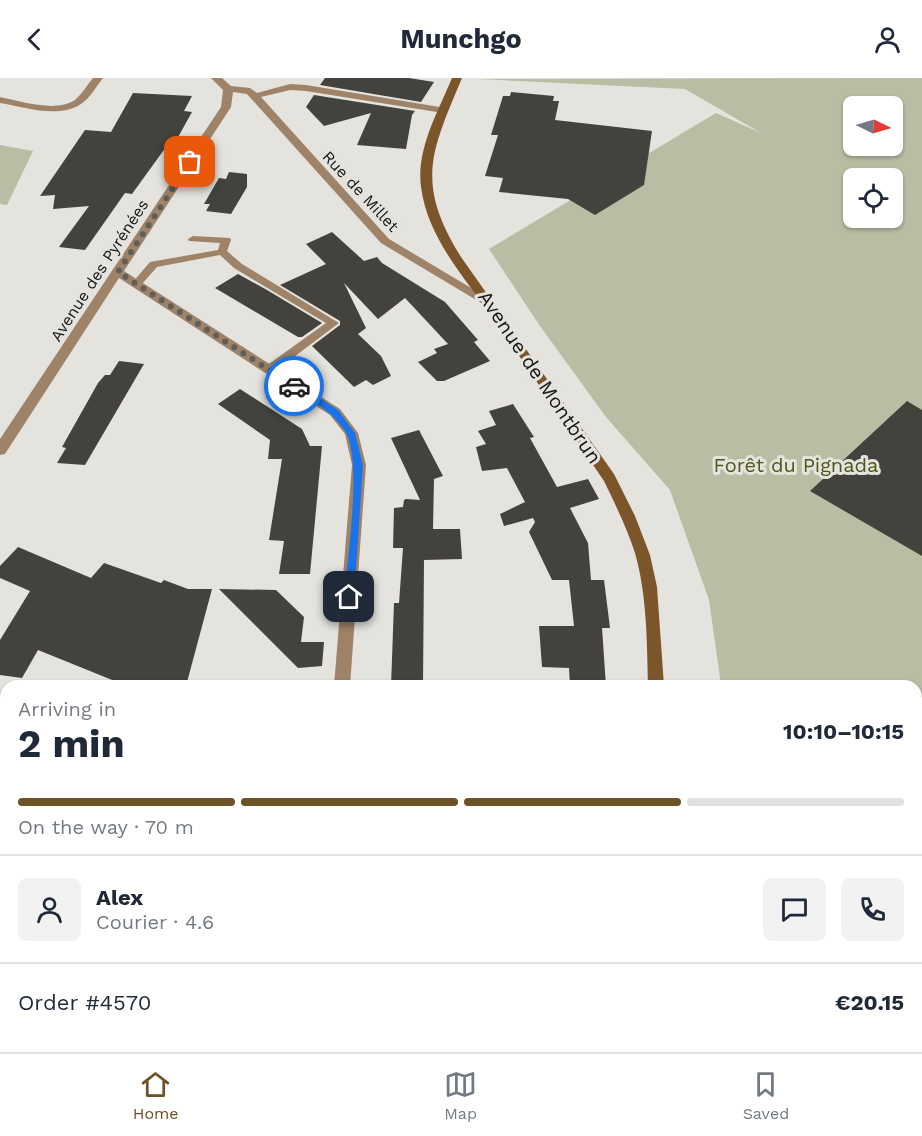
<!DOCTYPE html>
<html lang="en">
<head>
<meta charset="utf-8">
<style>
	body { margin:0; font-family:"Work Sans",sans-serif; background:#f2f2f3; color:#1f2937; height:100vh; display:flex; flex-direction:column; font-size:22px; white-space:nowrap }
	* { box-sizing:border-box; margin:0 }
	p { font-size:20px; color:#747a83 }
	.icon { flex:none; width:33px; height:33px; fill:none; stroke:currentColor; stroke-width:2; stroke-linecap:round; stroke-linejoin:round }
	.map { position:relative; flex:1; overflow:hidden }
	.panel { position:absolute; left:0px; top:602px; width:922px; height:374px; display:flex; flex-direction:column; background:#fff; border-radius:18px 18px 0 0; box-shadow:0 2px 4px #0004 }
	.panel>* { flex:none }
	.needle { width:39px; rotate:95deg }
	.tools { position:absolute; left:843px; top:18px; display:grid; gap:12px }
	.tools a { display:grid; place-items:center; width:60px; height:60px; border-radius:9px; background:#fff; box-shadow:0 2px 4px #0004; font-size:30px }
	.pin { position:absolute; display:grid; place-items:center; width:51px; height:51px; color:#fff; margin:-26px; border-radius:12px; box-shadow:0 3px 9px #0006 }
	.courier { position:absolute; display:grid; place-items:center; width:60px; height:60px; margin:-30px; border:4px solid #1a73e8; border-radius:50%; background:#fff; color:#222; box-shadow:0 2px 8px #0007 }
	.head em { font-style:normal; font-weight:700 }
	.head div { display:flex; flex-direction:column-reverse }
	.head { display:flex; align-items:center; justify-content:space-between; height:102px; padding:0 18px }
	h1 { font-size:39px; font-weight:700; line-height:45px }
	.bar { display:grid; grid-template-columns:repeat(4,1fr); gap:9px 6px; align-content:center; height:72px; padding:0 18px }
	.bar i { height:8px; border-radius:4px; background:#e0e1e3 }
	.bar .on { background:#6d5225 }
	.bar p { grid-column:span 4 }
	.line { display:flex; align-items:center; gap:15px; padding:0 18px; border-top:2px solid #e0e1e3 }
	.line div { flex:1 }
	.round { display:grid; place-items:center; flex:none; width:63px; height:63px; border-radius:9px; background:#f2f2f3 }
	header { display:flex; justify-content:space-between; align-items:center; height:78px; padding:0 18px; background:#fff; font-size:27px; font-weight:700 }
	.dock { display:flex; justify-content:space-around; align-items:center; height:84px; border-top:2px solid #e0e1e3; background:#fff; font-size:16px; color:#747a83 }
	.dock a { display:grid; justify-items:center; gap:3px }
	.dock .on { color:#6d5225 }
	.map>svg:first-child { display:block }
	.green { fill:#b8bda3; fill-rule:evenodd }
	.building { fill:#44423d }
	.lines { fill:none; stroke-linecap:round; stroke-linejoin:round }
	.lane { fill:#9f8368; fill-rule:evenodd }
	.street { fill:#9f8368; fill-rule:evenodd }
	.secondary { fill:#7c552a; fill-rule:evenodd }
	.route { fill:#1a73e8 }
	.done { stroke:#5e5e5a; stroke-width:6; stroke-dasharray:0 10.8 }
	.labels { text-anchor:middle; stroke-width:6; stroke-linejoin:round; paint-order:stroke }
	.far-street-label { font-size:16px; fill:#161614; stroke:#e5e3dd }
	.street-label { font-size:20px; fill:#161614; stroke:#e5e3dd }
	.park-label { font-size:20px; fill:#4e5718; stroke:#e5e3dd }
</style>
</head>
<body>
<header><svg class="icon" aria-label="back" viewBox="0 0 24 24"><path d="M15 5l-7 7 7 7"/></svg>Munchgo<svg class="icon" aria-label="person" viewBox="0 0 24 24"><circle cx="12" cy="8" r="4"/><path d="M4 21q1-7 8-7t8 7"/></svg></header>
<div class="map">
<svg width="922" height="974" viewBox="0 0 922 974">
	<rect width="100%" height="100%" fill="#e5e3dd"/>
	<path class="green" d="M922,0V974H757L756,969H916V608L721,607L709,522L670,412L606,339L540,248L489,171L716,35L761,55L685,11L478,1ZM854,28H892V68H854ZM854,100H892V140H854Z
		M0,67L33,73L7,127L0,126Z"/>
	<path class="building" d="M325,0H409L434,4L421,24L320,7Z
		M511,14L554,18L553,23H559L555,42L652,53L644,107L595,137L568,121L499,114L503,100L485,98L498,57H491L503,18H510Z
		M133,15L192,18L184,33L192,34L172,70L166,69L132,116L125,115L85,172L59,169L89,128L53,131L55,117L40,118L85,52L111,54Z
		M314,17L415,33L412,37L406,71L357,67L371,35L324,48L306,29Z
		M229,94L247,96V109L231,136L206,133L210,126H204L219,100L226,101Z
		M332,154L364,183L377,179L382,185L445,224L478,262L474,264L490,283L444,303H437L418,284L437,275L434,271L448,266L405,220L378,241L344,205L366,250L358,256L381,278L391,298L373,307L366,302L354,309L312,268L340,247V243L280,207L326,186L306,166Z
		M238,196L267,212L322,245L302,259H298L215,210Z
		M119,283L144,286L85,387L57,385L66,370L62,369L98,305L105,297H110Z
		M240,311L302,351L310,368H322L310,496H279L284,463L269,462L282,381H268L270,362L218,326Z
		M907,323L922,332V478L810,413Z
		M513,326L534,359L530,360L557,409L588,401L599,421L570,430L588,465L591,502H604L610,550H602L606,608H570L569,590L542,589L539,548H574L569,502H552L529,454L535,444L533,440L504,448L500,436L525,424L507,390L482,393L476,369L486,366L478,353L496,347L489,333Z
		M419,352L443,398L434,401L433,451H460L462,481L424,482L423,608H391L394,525H399L403,470H393L394,430L403,429L404,422L406,421L420,422L391,360Z
		M18,469L91,500L104,485L161,505L164,502L188,511H212L186,608H127L38,572L22,600L0,597V562L30,513L0,500V488Z
		M219,511L276,512L304,539L301,564H324L322,588L298,590Z"/>
	<g class="lines">
		<path class="lane" d="M193,158L230,160L231,162L227,173L242,186L339,245L274,294H266V288L326,245L234,190L220,177L157,189L141,207H133L132,205L150,184L218,172L220,165L189,163L188,161Z"/>
		<path class="street" d="M93,0H103C96,9 90,20 81,26C58,41 24,29 0,25V19C21,23 55,35 75,22C82,16 87,7 93,0Z
			M211,0H222L231,8L250,10L257,15L290,6L306,7L446,30L448,32L443,35L306,13L290,12L261,19L389,161L493,223L487,227L483,226L381,165L247,16L233,14L231,29L124,193L340,331L358,355L366,387L350,608H334L352,387L345,356L330,337L119,200L5,376L0,377V361L221,29L223,12Z
			M0,927H6V947H0Z
			M409,969H429V974H409Z
			M834,969H860L862,974H836Z"/>
		<path class="secondary" d="M452,0H462C431,74 415,105 461,179L614,396L635,438L650,477L657,509L664,608H648C647,564 647,517 635,475C627,450 615,426 604,403C568,351 534,299 498,247C469,204 428,163 421,109C416,71 438,34 452,0Z
			M656,969H676V974H656Z"/>
	</g>
	<path class="route" d="M291,305H297L338,332L355,355L363,387L354,519L349,523L344,519C347,483 363,381 345,353C332,333 311,322 291,310Z"/>
	<g class="lines">
		<path class="done" d="M190,84L118,194L294,308"/>
	</g>
	<g class="labels">
		<g class="far-street-label">
			<text transform="translate(361 113) rotate(47)" y="6">Rue de Millet</text>
			<text transform="translate(99 192) rotate(-57)" y="6">Avenue des Pyrénées</text>
		</g>
		<g class="street-label">
			<text transform="translate(540 299) rotate(56)" y="7">Avenue de Montbrun</text>
		</g>
		<g class="park-label">
			<text x="796" y="394">Forêt du Pignada</text>
		</g>
	</g>
</svg>
<div class="tools">
<a><svg class="needle" viewBox="-14 -14 28 28"><path d="M0-13l5 13h-10z" fill="#e53935"/><path d="M0 13l5-13h-10z" fill="#747a83"/></svg></a>
<a><svg class="icon" aria-label="locate" viewBox="0 0 24 24"><circle cx="12" cy="12" r="6"/><path d="M12 2v4M12 18v4M2 12h4M18 12h4"/></svg></a>
</div>
<div class="pin" style="left:190px;top:84px;background:#ea580c"><svg class="icon" aria-label="bag" viewBox="0 0 24 24"><path d="M5 8h14l-1 12H6zM9 8a3 3 0 0 1 6 0"/></svg></div>
<div class="pin" style="left:349px;top:519px;background:#1f2937"><svg class="icon" aria-label="home" viewBox="0 0 24 24"><path d="M3 11l9-7 9 7M6 9v11h12V9"/></svg></div>
<div class="courier" style="left:294px;top:308px"><svg class="icon" aria-label="car" viewBox="0 0 24 24"><path d="M5 17H2v-5l4-1 3-4h7l3 4 3 1v5h-3M9 17h6M6 11h13"/><circle cx="7" cy="17" r="2"/><circle cx="17" cy="17" r="2"/></svg></div>
<section class="panel">
<div class="head"><div><h1>2 min</h1><p>Arriving in</p></div><em>10:10–10:15</em></div>
<div class="bar"><i class="on"></i><i class="on"></i><i class="on"></i><i></i><p>On the way · 70 m</p></div>
<div class="line" style="height:108px"><a class="round"><svg class="icon" aria-label="person" viewBox="0 0 24 24"><circle cx="12" cy="8" r="4"/><path d="M4 21q1-7 8-7t8 7"/></svg></a><div><b>Alex</b><p>Courier · 4.6</p></div><a class="round"><svg class="icon" aria-label="chat" viewBox="0 0 24 24"><path d="M4 5h16v11H9l-5 4z"/></svg></a><a class="round"><svg class="icon" aria-label="phone" viewBox="0 0 24 24"><path d="M5 4h4l2 5-3 2q2 4 5 5l2-3 5 2v4C11 20 4 13 5 4z"/></svg></a></div>
<div class="line" style="height:78px"><div>Order #4570</div><b>€20.15</b></div>
</section>
</div>
<nav class="dock">
<a class="on"><svg class="icon" aria-label="home" viewBox="0 0 24 24"><path d="M3 11l9-7 9 7M6 9v11h12V9"/></svg>Home</a>
<a><svg class="icon" aria-label="map" viewBox="0 0 24 24"><path d="M3 6l6-2 6 2 6-2v14l-6 2-6-2-6 2zM9 4v14M15 6v14"/></svg>Map</a>
<a><svg class="icon" aria-label="saved" viewBox="0 0 24 24"><path d="M7 4h10v16l-5-4-5 4z"/></svg>Saved</a>
</nav>
</body>
</html>
